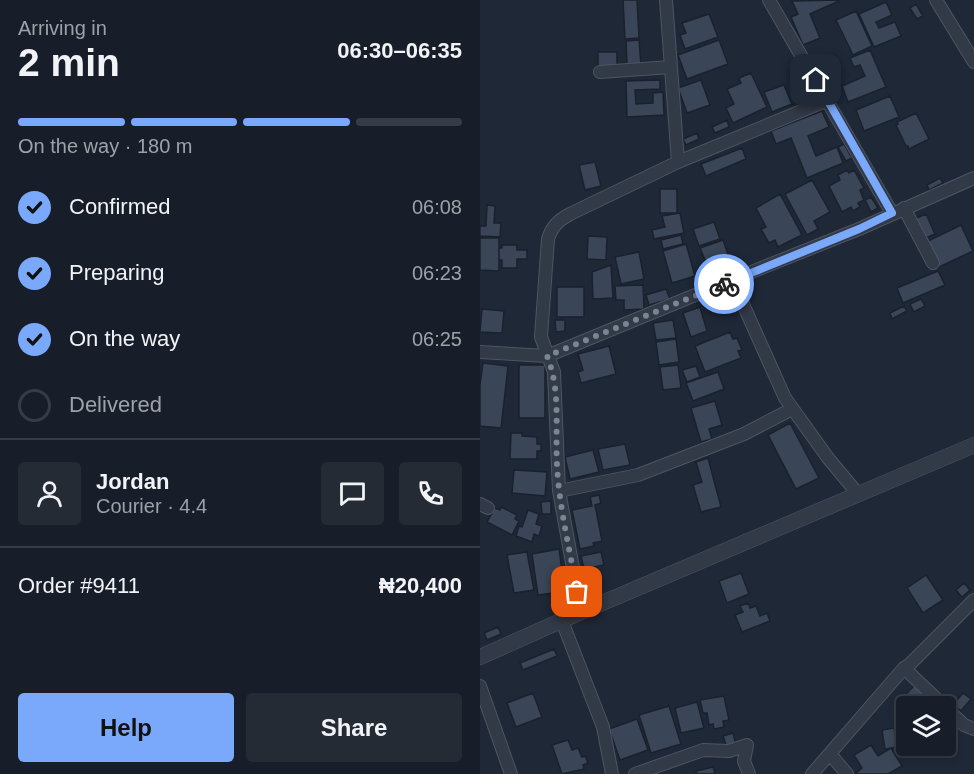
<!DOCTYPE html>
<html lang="en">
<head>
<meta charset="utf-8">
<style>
	body { margin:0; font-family:Helvetica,sans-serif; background:#242b35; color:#f1f3f6; height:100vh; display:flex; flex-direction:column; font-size:22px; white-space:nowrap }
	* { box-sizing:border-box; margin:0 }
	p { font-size:20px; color:#9ea2a8 }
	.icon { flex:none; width:33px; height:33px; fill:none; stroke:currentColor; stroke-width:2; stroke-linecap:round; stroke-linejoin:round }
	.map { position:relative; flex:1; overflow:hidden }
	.drawer { display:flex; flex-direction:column; background:#171e29; width:480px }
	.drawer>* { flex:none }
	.tools { position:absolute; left:416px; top:696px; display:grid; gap:12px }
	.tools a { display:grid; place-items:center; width:60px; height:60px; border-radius:6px; background:#171e29; box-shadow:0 3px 9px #0003,0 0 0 2px #363c46; font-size:30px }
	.pin { position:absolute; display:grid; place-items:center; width:51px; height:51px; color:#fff; margin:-26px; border-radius:12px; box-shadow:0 3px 9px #0006 }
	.courier { position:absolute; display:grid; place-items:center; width:60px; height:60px; margin:-30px; border:4px solid #7aa8fb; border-radius:50%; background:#fff; color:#222; box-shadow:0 2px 8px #0007 }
	.head em { font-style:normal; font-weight:700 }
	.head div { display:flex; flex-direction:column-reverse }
	.head { display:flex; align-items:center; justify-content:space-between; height:102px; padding:0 18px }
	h1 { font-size:39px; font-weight:700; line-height:45px }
	.bar { display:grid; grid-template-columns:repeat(4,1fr); gap:9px 6px; align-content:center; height:72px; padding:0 18px }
	.bar i { height:8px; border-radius:4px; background:#363c46 }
	.bar .on { background:#7aa8fb }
	.bar p { grid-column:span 4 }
	.line { display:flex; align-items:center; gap:15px; padding:0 18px; border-top:2px solid #363c46 }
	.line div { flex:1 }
	.round { display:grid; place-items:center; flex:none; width:63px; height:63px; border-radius:6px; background:#242b35 }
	ol { padding:0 18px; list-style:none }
	li { display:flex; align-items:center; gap:18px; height:66px }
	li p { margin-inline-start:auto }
	li .icon { padding:6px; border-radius:50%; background:#7aa8fb; color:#111; stroke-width:4 }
	li:last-child { color:#9ea2a8 }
	li i { width:33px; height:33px; border:3px solid #363c46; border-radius:50% }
	.button { display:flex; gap:12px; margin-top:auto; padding:12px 18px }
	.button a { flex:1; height:69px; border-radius:6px; background:#7aa8fb; color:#111; font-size:24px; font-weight:700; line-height:69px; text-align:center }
	.button a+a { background:#242b35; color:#f1f3f6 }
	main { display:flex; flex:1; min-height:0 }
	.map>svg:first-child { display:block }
	.building { fill:#3a4657; stroke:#1a212e; stroke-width:1.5 }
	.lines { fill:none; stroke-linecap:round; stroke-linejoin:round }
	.minor-casing { stroke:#4d5562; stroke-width:14 }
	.tertiary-casing { stroke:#4d5562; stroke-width:16 }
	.minor { stroke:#323a47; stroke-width:12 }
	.tertiary { stroke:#323a47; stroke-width:15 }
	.done { stroke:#7b8493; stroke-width:6; stroke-dasharray:0 10.8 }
	.route { stroke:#7aa8fb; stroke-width:8 }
</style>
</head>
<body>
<main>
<section class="drawer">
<div class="head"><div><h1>2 min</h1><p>Arriving in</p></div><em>06:30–06:35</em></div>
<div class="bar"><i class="on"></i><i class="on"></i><i class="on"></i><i></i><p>On the way · 180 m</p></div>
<ol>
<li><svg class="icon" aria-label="check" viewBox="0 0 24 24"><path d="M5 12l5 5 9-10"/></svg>Confirmed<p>06:08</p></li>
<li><svg class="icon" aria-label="check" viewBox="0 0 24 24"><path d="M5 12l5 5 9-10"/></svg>Preparing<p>06:23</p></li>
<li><svg class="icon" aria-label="check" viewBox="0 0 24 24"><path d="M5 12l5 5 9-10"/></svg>On the way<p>06:25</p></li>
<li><i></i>Delivered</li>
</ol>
<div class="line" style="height:108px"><a class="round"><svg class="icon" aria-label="person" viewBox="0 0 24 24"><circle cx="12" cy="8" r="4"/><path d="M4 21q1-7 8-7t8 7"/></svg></a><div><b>Jordan</b><p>Courier · 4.4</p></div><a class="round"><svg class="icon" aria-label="chat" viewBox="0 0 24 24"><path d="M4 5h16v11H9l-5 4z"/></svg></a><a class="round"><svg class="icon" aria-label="phone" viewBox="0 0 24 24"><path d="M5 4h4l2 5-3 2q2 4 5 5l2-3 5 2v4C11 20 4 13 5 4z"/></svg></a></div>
<div class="line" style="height:78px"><div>Order #9411</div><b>₦20,400</b></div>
<div class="button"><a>Help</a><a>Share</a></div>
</section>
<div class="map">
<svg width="494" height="774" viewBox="0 0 494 774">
	<rect width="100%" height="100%" fill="#1f2837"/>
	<path class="building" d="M143,0H157L159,38L145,39Z
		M358,0L359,1L330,14L340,38L323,45L311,17L318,14L312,1Z
		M406,2L412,15L396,22L399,28L415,22L421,36L394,47L379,14Z
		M436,4L443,16L437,19L430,8Z
		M376,11L392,46L373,55L356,20Z
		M229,14L238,37L205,49L200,35L206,33L202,23Z
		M159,40L161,65L147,66L146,41Z
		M239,40L248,64L207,79L198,55Z
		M390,50L406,87L368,102L362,86L385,76L380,65L374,67L370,58Z
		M118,52H137V66H118Z
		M356,56L360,63L347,69L343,62Z
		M271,73L287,107L253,123L246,108L254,104L247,89L261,83L259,78Z
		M180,80V89L155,90L156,104L173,103V93L183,92L184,115L147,117L146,81Z
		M221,80L230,105L207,113L198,88Z
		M304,85L312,104L292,112L284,92Z
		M410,96L419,117L384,131L376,110Z
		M342,111L349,127L328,136L336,156L357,147L363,163L327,178L311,138L296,144L291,131Z
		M436,113L449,139L429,149L428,146H426L416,125L418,124L417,122Z
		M247,120L249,127L235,133L232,127Z
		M217,133L219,139L206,145L203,139Z
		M364,144L372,158L366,161L358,147Z
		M262,148L266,159L226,176L221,164Z
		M115,162L121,186L105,190L99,165Z
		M367,170L369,173L374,170L384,188L380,190L384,200L378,203L380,207L373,211L371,207L362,212L349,186L360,180L358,175Z
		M460,178L463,183L449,190L447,185Z
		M332,180L350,212L334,221L338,229L327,235L305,194Z
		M180,189H197V213H180Z
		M300,194L322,235L298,247L295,240L289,243L281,229L286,227L276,208Z
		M391,197L398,208L391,212L385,200Z
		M7,205L15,206L14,223H21L20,237L0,236V226H6Z
		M200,213L204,233L174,239L172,230L185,227L182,216Z
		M446,214L455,234L443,239L434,219Z
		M234,222L240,239L219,246L213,229Z
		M481,225L493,251L459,267L446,242Z
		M201,235L203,244L183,249L181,240Z
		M108,236L127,237L126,260L107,259Z
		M0,238H19V271L0,270Z
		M243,240L249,257L227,265L220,248Z
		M206,244L215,276L192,283L183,251Z
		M22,245H37V250H47V259H37V268H22V260H19V248H22Z
		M159,252L164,279L141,284L135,257Z
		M251,259L255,270L232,278L228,267Z
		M131,265L133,298L113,299L112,272Z
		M458,271L465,285L423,303L417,288Z
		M163,285L164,309L144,310V300H136L135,286Z
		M77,287H104V317H77Z
		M186,289L190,299L169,305L166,295Z
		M441,299L445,306L434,312L430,304Z
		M424,306L427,311L412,319L410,313Z
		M220,307L227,331L211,337L203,313Z
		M2,309L24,311L22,333L0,332Z
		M75,320H85V331L76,332Z
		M193,320L196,338L176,340L173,323Z
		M250,332L253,339L257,338L262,350L258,351L261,358L225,372L215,346Z
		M196,339L199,362L179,365L176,342Z
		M129,346L136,374L101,383L98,372L103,370L98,354Z
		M3,363L28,366L21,428L0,426V385Z
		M39,365H65V418H39Z
		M198,365L201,388L183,390L180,367Z
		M216,366L220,377L207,382L202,370Z
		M238,372L244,389L213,401L206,383Z
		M235,401L242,425L229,429L232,439L221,442L211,408Z
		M310,423L339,478L316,489L288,435Z
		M31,433H42V436L57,437V444H61V451H57V459H30Z
		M145,444L150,465L123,470L118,449Z
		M113,450L119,472L90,479L85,457Z
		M228,458L241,507L221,512L213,485L222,482L216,462Z
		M34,470L67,472L65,496L32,493Z
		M119,495L121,503L115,505L122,541L113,543L114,546L100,549L92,510L112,506L110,497Z
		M71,501V514H62L61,502Z
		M21,507L37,515L35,519L39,521L32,535L7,522L15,508L20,510Z
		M48,510L59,514L56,524L62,526L59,536L54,534L52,542L36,536L39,526L42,527Z
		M79,549L84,585L72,587L73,593L58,595L52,554Z
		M47,552L54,590L34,593L27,555Z
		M121,552L124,565L104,569L101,556Z
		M261,573L269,594L247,603L239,581Z
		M446,575L463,600L443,613L427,588Z
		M484,583L490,590L482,597L476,590Z
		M268,603L270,608L276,606L280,616L287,613L290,621L262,632L255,615L263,612L260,606Z
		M18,627L21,634L7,640L4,633Z
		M74,649L77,656L43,670L40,663Z
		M435,685L457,706H426V714L416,704Z
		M53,693L62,717L36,727L27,703Z
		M483,693L491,699L481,711L473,705Z
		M244,696L249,720L243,721L244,727L234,729L233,724L229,725L227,713H223L220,700Z
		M217,702L224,728L201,733L195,708Z
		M189,706L201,744L171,753L159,715Z
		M157,719L168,750L140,760L129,729Z
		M414,728L417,747L405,749L402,730Z
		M253,733L256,745L247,748L243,736Z
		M88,740L92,750L98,748L102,757L105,756L108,763L103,765L104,769L82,774L72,745Z
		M391,745L398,756L411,748L422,766L408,774H375L382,768L374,755Z
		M233,767L235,774H217L216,771Z"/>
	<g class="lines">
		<defs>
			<path id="minor" d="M186,0L198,162
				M289,0L412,213
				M456,0L494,62
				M120,72L191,67
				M424,208L453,263
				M0,352L67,356L254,279
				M79,491L158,475L264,434L312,409
				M378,494L348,458L305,398L258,293L254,279L379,229L494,178
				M0,504L8,508
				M101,612L79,491L74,372L61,337L68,239C72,226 79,220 90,214L198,162L348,100
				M82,621L123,727L132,774
				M424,668L484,725L494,729
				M0,686L31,774
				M350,754L367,774
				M155,774L223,750L249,751L267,745L264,761L269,774
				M332,774L424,668L430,664L494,600"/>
			<path id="tertiary" d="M0,657L101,612L494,445"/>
		</defs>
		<use href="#minor" class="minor-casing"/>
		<use href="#tertiary" class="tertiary-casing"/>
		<use href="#minor" class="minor"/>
		<use href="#tertiary" class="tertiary"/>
	</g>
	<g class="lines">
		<path class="done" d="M97,592C90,550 79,507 77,465C75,428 81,390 67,356L244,284"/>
		<path class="route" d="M244,284L379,229L412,213L336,80"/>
	</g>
</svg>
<div class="tools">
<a><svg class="icon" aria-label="layers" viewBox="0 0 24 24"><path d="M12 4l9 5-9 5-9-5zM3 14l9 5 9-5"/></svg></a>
</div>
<div class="pin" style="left:97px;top:592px;background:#ea580c"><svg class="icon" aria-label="bag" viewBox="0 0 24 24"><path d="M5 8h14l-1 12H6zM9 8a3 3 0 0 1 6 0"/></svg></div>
<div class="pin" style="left:336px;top:80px;background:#1f2937"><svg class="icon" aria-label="home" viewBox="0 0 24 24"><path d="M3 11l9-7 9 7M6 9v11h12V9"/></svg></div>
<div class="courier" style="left:244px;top:284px"><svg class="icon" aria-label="bike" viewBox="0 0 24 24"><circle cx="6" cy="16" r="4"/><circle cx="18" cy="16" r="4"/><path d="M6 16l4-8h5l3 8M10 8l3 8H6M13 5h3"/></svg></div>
</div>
</main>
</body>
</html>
